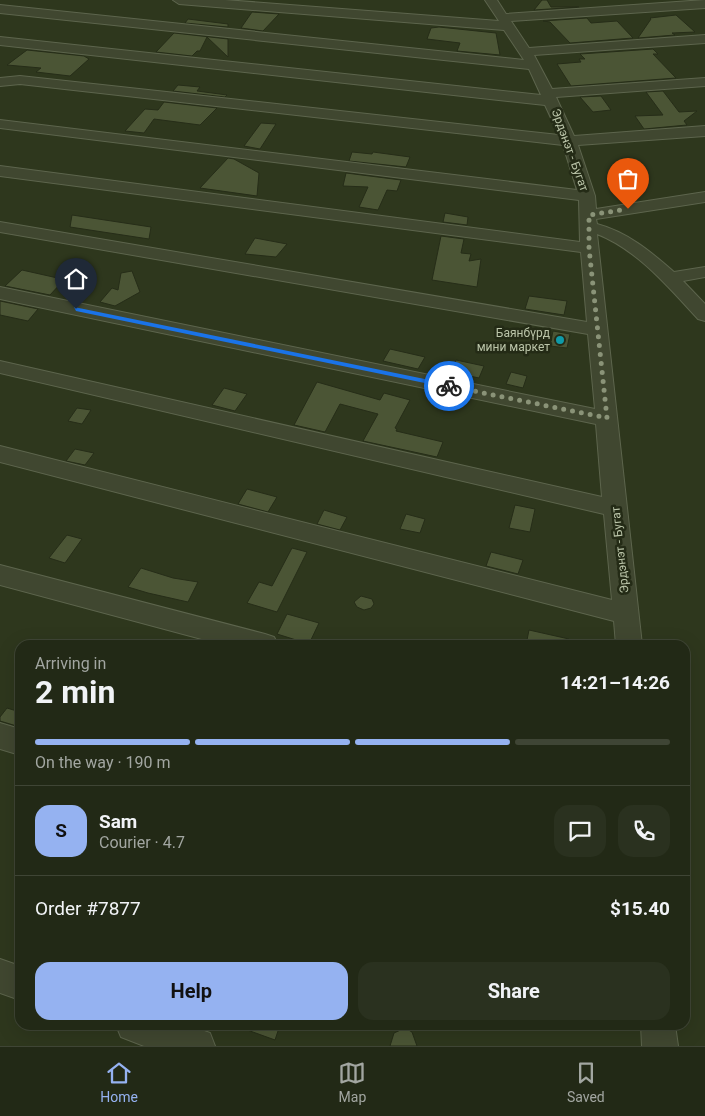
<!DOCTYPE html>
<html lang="en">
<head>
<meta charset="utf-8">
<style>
	body { margin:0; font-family:Roboto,sans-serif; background:#2a311f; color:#f1f3f6; height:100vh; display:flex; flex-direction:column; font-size:19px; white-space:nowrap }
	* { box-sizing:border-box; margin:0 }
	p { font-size:16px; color:#a2a6a1 }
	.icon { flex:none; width:28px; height:28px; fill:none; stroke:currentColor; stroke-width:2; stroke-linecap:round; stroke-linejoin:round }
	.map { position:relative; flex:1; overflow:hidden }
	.drawer { position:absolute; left:15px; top:640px; width:675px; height:390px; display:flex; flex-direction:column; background:#222916; border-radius:15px; box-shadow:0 5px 20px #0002,0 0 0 1px #3f4535 }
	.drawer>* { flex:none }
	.pin { position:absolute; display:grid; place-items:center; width:42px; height:42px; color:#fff; margin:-51px -21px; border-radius:50% 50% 50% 0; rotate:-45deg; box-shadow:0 0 5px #0007 }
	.pin .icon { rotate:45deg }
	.courier { position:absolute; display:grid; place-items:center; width:50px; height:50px; margin:-25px; border:4px solid #1a73e8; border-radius:50%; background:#fff; color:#222; box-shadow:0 1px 6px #0007 }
	.summary em { font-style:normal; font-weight:700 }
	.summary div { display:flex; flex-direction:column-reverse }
	.summary { display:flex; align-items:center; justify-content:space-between; height:85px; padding:0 20px }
	h1 { font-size:32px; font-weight:700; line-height:38px }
	.bar { display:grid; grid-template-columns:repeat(4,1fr); gap:8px 5px; align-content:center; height:60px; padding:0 20px }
	.bar i { height:6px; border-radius:4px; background:#3f4535 }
	.bar .active { background:#95b2f1 }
	.bar p { grid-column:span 4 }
	.line { display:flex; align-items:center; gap:12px; padding:0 20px; border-top:1px solid #3f4535 }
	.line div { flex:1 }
	.round { display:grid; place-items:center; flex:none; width:52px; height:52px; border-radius:15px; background:#2a311f }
	.cta { display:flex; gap:10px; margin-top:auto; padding:10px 20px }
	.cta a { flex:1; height:58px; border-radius:15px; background:#95b2f1; color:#111; font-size:20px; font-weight:700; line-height:58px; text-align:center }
	.cta a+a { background:#2a311f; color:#f1f3f6 }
	.tabs { display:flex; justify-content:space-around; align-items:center; height:70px; border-top:1px solid #3f4535; background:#222916; font-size:14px; color:#a2a6a1 }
	.tabs a { display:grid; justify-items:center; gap:2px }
	.tabs .active { color:#95b2f1 }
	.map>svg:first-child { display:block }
	.building { fill:#4b5535; stroke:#262d18 }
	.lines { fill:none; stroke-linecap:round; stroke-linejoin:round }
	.minor-casing { stroke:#5d654d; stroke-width:2 }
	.minor { fill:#404730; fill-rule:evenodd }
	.route { fill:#1a73e8 }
	.done { stroke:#8a9378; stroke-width:5; stroke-dasharray:0 9 }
	.culture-dot { fill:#0f9aa8; stroke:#242b16; stroke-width:2 }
	.labels { text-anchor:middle; stroke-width:5; stroke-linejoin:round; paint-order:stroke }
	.street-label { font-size:12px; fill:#bbc5a9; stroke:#242b16 }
	.poi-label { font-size:12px; fill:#bbc5a9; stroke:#242b16; text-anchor:end }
</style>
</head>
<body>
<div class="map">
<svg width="705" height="1046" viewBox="0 0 705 1046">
	<rect width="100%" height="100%" fill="#2e371d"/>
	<path class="building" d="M542,0H547L551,7H579L534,10Z
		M252,12L279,14L263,31L241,28Z
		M676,15L695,32L672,33L675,35L638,38L651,19L650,18Z
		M587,18L591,23L617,21L633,38L570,43L550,22L543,21Z
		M188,19L228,24V27L185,23Z
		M439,27L496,33L500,55L457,51L460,43L427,39L431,28Z
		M174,33L228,39V57L207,37L200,51H197L192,56L156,52Z
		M653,49L658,54H653L676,78L571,86L557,64L581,62L579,59H585L580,54Z
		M27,50L84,56L89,59L70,76L36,72L41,68L7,65Z
		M178,85L200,87L197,91L227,95L225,97L173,91Z
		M663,91L679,112L697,111L684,121L687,125L644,129L635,116L663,115L646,92Z
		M601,96L611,110L593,112L580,97Z
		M164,102L217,108L200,125L154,119L144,133L125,131L145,109L158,110Z
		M261,123L276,124L260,149L244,146Z
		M352,152L372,154L373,152L410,157L406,167L349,161Z
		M228,158L234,159L259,173L257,196L200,188Z
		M346,173L401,180L397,191L387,190L378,210L359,207L368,187L343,186Z
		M445,213L468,217L467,225L443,222Z
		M72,215L151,227L149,239L70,227Z
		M441,236L464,239L461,253L471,254L469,261L481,259L477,287L432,280Z
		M255,238L287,244L276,257L245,254Z
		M22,270L62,279L60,281L62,282L50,295L5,286Z
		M132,271L140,292L115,306L100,302L112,288L118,290L121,273Z
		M529,296L567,301L564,315L525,309Z
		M0,301L38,309L28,321L0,315Z
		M553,331L570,334L567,348L550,346Z
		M390,349L425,357L418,369L383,361Z
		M456,360L484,366L479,378L450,372Z
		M511,372L527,376L523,388L506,384Z
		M317,382L380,400L384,393L410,400L395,428L397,429L396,431L443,442L437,457L363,441L378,414L340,404L325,432L294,425Z
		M224,388L247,394L235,411L212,405Z
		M77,408L91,410L82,424L68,421Z
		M75,449L94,453L85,465L66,461Z
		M247,489L277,497L268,512L238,504Z
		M515,505L535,509L530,532L509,528Z
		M324,510L347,517L340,530L317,524Z
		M406,514L425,519L420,533L400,529Z
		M67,535L82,539L65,563L49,558Z
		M292,548L307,552L277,612L247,603L259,582L272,586Z
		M491,552L523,560L518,574L486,566Z
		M141,568L173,578L198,582L188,602L148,593L128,587Z
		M361,596L372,599L374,604L371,608L364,610L357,607L354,602Z
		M287,614L319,623L309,644L277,634Z
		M529,630L569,639V645H526Z
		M7,708L20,712V727L0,721V717Z
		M239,1025H280L275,1040L239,1027Z
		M405,1028L412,1032L417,1046H390L394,1033Z"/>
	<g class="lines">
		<defs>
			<path id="minor" d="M173,0H225L499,21L485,0H497L506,14L705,0V8L511,21L529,48L705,35V43L534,55L552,89L705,78V86L556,97L574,136L705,126V136L578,145L595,196L596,209L705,192V202L596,219L597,224C627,232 650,251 674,272L705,267V277L683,281L705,304V321L698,319C669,288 638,250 597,234L642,645H616L614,621L0,462V446L612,600L604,514L0,373V361L602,497L596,424L0,299V287L595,409L588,334L0,232V222L587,322L581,252L0,176V166L580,242L579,200L0,128V120L577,190L563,145L20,84L0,86V78L20,76L559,135L545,105L0,45V37L541,95L529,69L0,13V5L524,60L504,30L179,4Z
				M0,565L265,634L274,637L278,645H224L0,585Z
				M0,723L20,729V755L0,749Z
				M0,959L20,966V1000L0,993Z
				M116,1025H187L210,1033L215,1046H144L121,1037Z
				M641,1025H675L678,1046H642Z"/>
		</defs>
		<use href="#minor" class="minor-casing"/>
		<use href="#minor" class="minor"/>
	</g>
	<path class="route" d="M74,307L449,384L452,386L449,388L76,311Z"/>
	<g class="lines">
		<path class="done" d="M449,386L607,418L589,248V215L628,209"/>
	</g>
	<circle class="culture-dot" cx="560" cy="340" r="5"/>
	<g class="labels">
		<g class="street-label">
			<text transform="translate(570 150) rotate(70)" y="4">Эрдэнэт - Бугат</text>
			<text transform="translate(620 550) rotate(-96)" y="4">Эрдэнэт - Бугат</text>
		</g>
		<g class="poi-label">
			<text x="550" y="337">Баянбүрд<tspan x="550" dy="14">мини маркет</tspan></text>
		</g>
	</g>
</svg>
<div class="pin" style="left:628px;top:209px;background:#ea580c"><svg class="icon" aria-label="bag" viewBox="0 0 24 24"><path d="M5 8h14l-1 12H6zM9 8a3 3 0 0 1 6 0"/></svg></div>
<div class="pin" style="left:76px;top:309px;background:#1f2937"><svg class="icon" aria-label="home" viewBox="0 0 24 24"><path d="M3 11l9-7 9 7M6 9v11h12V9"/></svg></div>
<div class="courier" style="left:449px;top:386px"><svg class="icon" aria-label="bike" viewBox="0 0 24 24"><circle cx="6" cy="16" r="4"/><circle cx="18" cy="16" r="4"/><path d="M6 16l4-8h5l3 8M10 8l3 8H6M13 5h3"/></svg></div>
<section class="drawer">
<div class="summary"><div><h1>2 min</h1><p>Arriving in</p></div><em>14:21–14:26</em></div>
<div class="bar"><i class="active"></i><i class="active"></i><i class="active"></i><i></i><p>On the way · 190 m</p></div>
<div class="line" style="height:90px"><b class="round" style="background:#95b2f1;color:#111">S</b><div><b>Sam</b><p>Courier · 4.7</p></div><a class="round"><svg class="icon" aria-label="chat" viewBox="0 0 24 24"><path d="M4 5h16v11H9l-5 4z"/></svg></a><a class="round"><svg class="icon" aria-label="phone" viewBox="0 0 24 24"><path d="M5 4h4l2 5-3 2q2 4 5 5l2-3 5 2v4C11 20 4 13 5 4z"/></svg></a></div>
<div class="line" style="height:65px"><div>Order #7877</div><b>$15.40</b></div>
<div class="cta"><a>Help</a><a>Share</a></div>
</section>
</div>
<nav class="tabs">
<a class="active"><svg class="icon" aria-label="home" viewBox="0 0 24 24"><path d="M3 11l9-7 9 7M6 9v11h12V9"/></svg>Home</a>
<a><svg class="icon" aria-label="map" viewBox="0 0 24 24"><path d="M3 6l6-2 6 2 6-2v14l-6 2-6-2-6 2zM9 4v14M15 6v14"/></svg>Map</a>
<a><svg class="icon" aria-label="saved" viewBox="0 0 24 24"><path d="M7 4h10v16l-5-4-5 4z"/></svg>Saved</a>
</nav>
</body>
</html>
